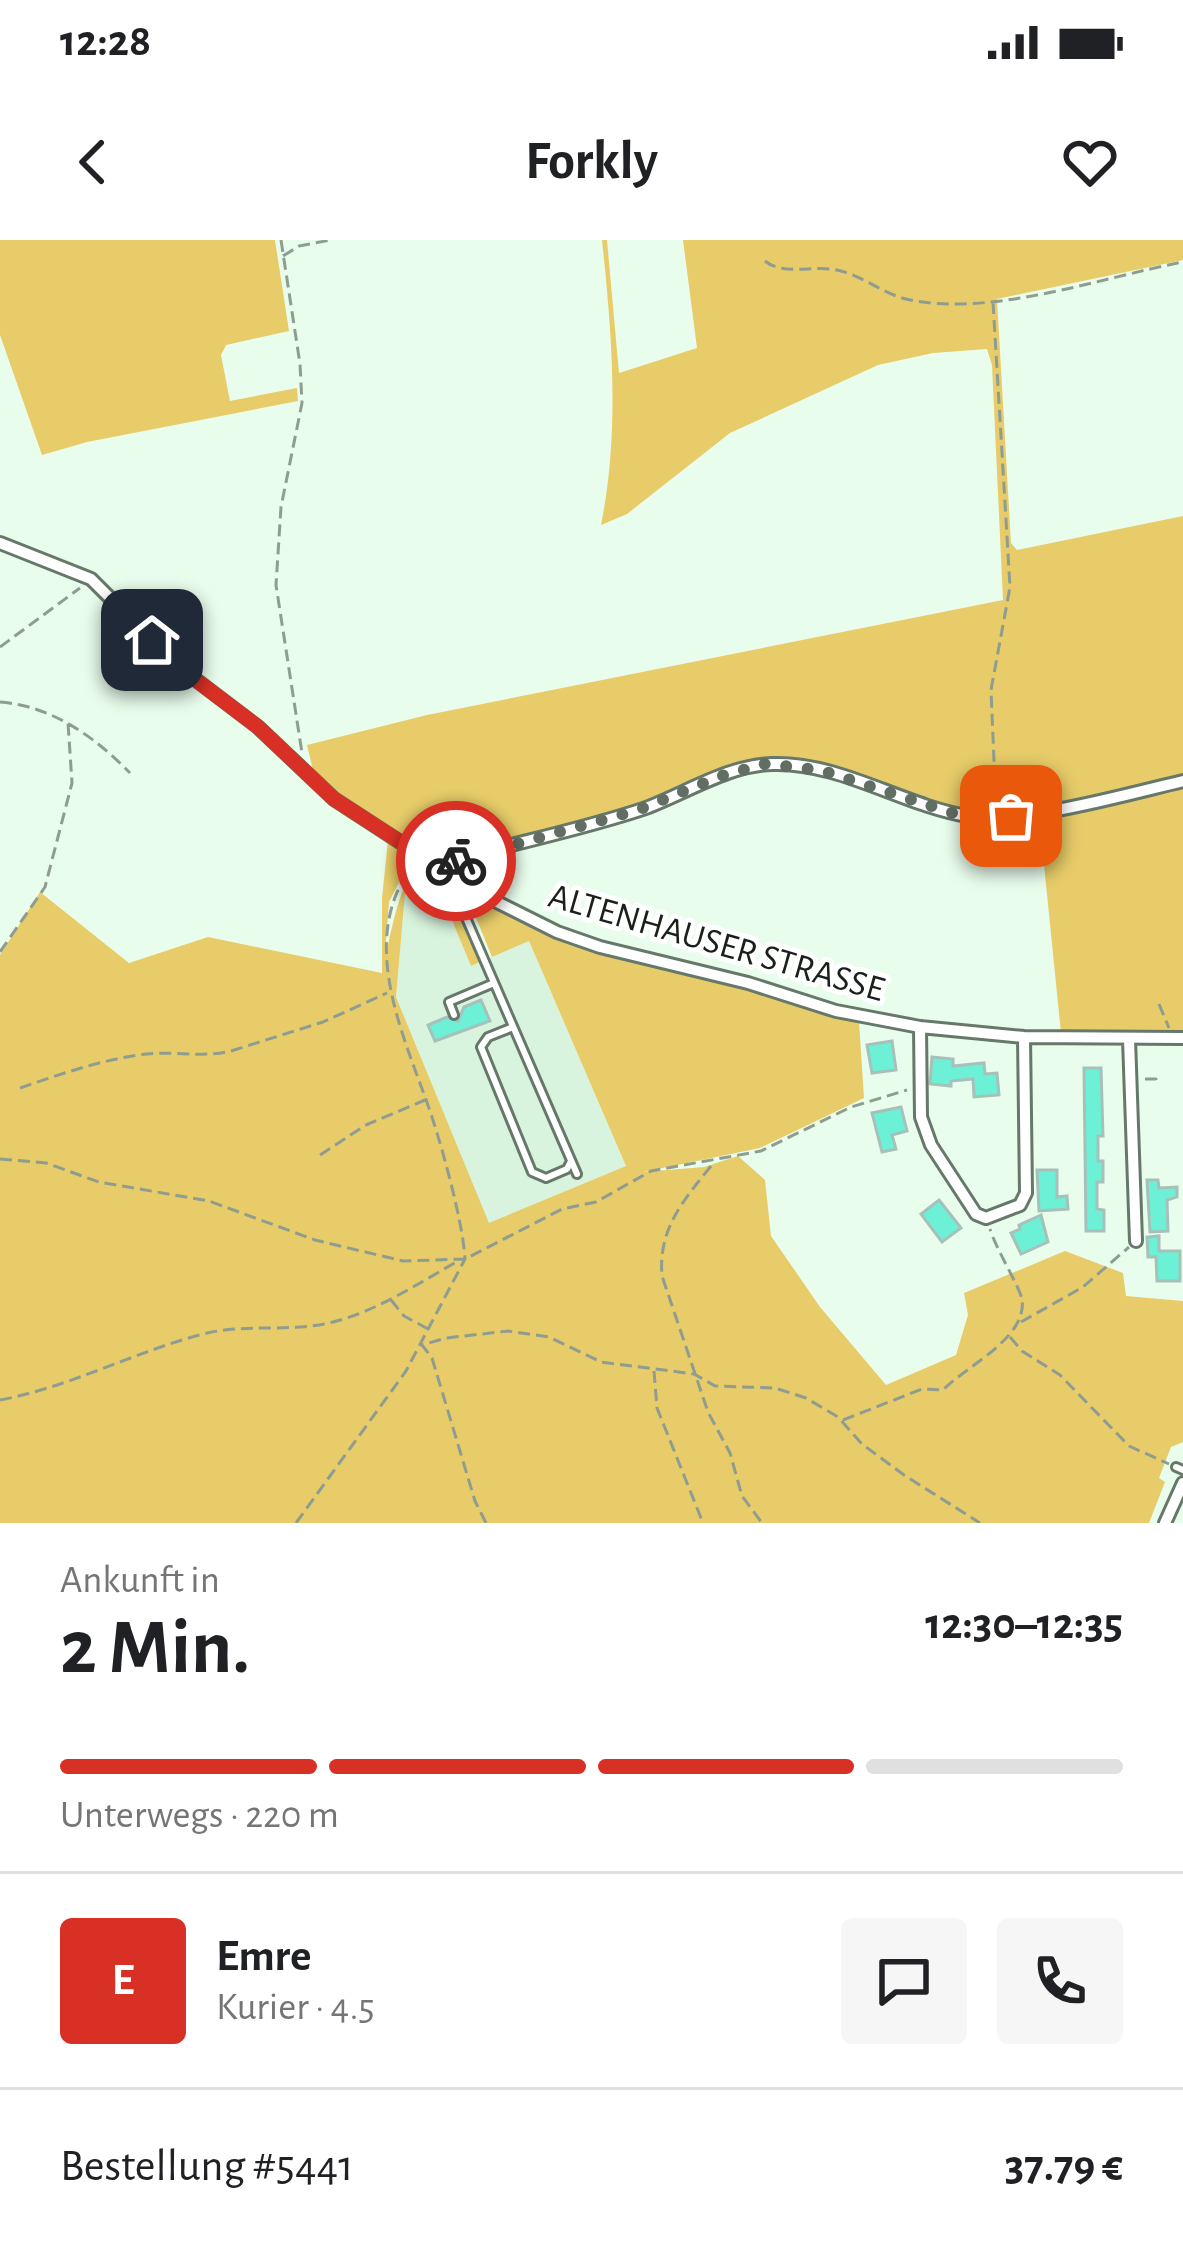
<!DOCTYPE html>
<html lang="de">
<head>
<meta charset="utf-8">
<style>
	body { margin:0; font-family:"Alegreya Sans",sans-serif; background:#f6f6f6; color:#202124; height:100vh; display:flex; flex-direction:column; font-size:45px; white-space:nowrap }
	* { box-sizing:border-box; margin:0 }
	p { font-size:39px; color:#757577 }
	.icon { flex:none; width:66px; height:66px; fill:none; stroke:currentColor; stroke-width:2; stroke-linecap:round; stroke-linejoin:round }
	.map { position:relative; height:1283px; overflow:hidden }
	.side { display:flex; flex-direction:column; background:#fff; flex:1 }
	.side>* { flex:none }
	.pin { position:absolute; display:grid; place-items:center; width:102px; height:102px; color:#fff; margin:-51px; border-radius:24px; box-shadow:0 6px 18px #0006 }
	.courier { position:absolute; display:grid; place-items:center; width:120px; height:120px; margin:-60px; border:9px solid #d93025; border-radius:50%; background:#fff; color:#222; box-shadow:0 3px 15px #0007 }
	.head em { font-style:normal; font-weight:700 }
	.head div { display:flex; flex-direction:column-reverse }
	.head { display:flex; align-items:center; justify-content:space-between; height:204px; padding:0 60px }
	h1 { font-size:78px; font-weight:700; line-height:90px }
	.bar { display:grid; grid-template-columns:repeat(4,1fr); gap:18px 12px; align-content:center; height:144px; padding:0 60px }
	.bar i { height:15px; border-radius:9px; background:#e0e0e0 }
	.bar .current { background:#d93025 }
	.bar p { grid-column:span 4 }
	.line { display:flex; align-items:center; gap:30px; padding:0 60px; border-top:3px solid #e0e0e0 }
	.line div { flex:1 }
	.round { display:grid; place-items:center; flex:none; width:126px; height:126px; border-radius:12px; background:#f6f6f6 }
	.status { display:flex; justify-content:space-between; align-items:center; height:84px; padding:0 60px; background:#fff; direction:ltr }
	.status svg { height:33px; fill:currentColor }
	header { display:flex; justify-content:space-between; align-items:center; height:156px; padding:0 60px; background:#fff; font-size:54px; font-weight:700 }
	.map>svg:first-child { display:block }
	.built { fill:#d9f4de }
	.green { fill:#e7cc69 }
	.building { fill:#6cf1d6; stroke:#a6c1ba; stroke-width:3 }
	.lines { fill:none; stroke-linecap:round; stroke-linejoin:round }
	.lane-casing { stroke:#667869; stroke-width:12 }
	.street-casing { stroke:#667869; stroke-width:16 }
	.path { stroke:#8f9d91; stroke-width:3; stroke-dasharray:12 6; stroke-linecap:butt }
	.lane { stroke:#fff; stroke-width:6 }
	.street { stroke:#fff; stroke-width:10 }
	.done { stroke:#626d64; stroke-width:12; stroke-dasharray:0 21.6 }
	.route { stroke:#d93025; stroke-width:15 }
	.labels { text-anchor:middle; stroke-width:10; stroke-linejoin:round; paint-order:stroke }
	.street-label { font-size:36px; fill:#19201a; stroke:#fff }
</style>
</head>
<body>
<div class="status"><b>12:28</b><svg viewBox="0 0 49 12"><path d="M0 12V9h3v3zM5 12V6h3v6zM10 12V3h3v9zM15 12V0h3v12zM26 1h20v11H26zM47 4h2v5h-2z"/></svg></div>
<header><svg class="icon" aria-label="back" viewBox="0 0 24 24"><path d="M15 5l-7 7 7 7"/></svg>Forkly<svg class="icon" aria-label="heart" viewBox="0 0 24 24"><path d="M12 20l-8-8c-3-5 5-10 8-4 3-6 11-1 8 4z"/></svg></header>
<div class="map">
<svg width="1183" height="1283" viewBox="0 0 1183 1283">
	<rect width="100%" height="100%" fill="#e9fdec"/>
	<path class="built" d="M405,652L441,654L471,726L529,701L626,926L489,984L396,757Z"/>
	<path class="green" d="M0,0H275L289,91L226,105L221,115L230,161L297,148L298,161L87,202L42,215L0,95Z
		M602,0H607L619,133L697,108L683,0H1183V20L997,59L1011,303L1017,310L1183,276V537L1028,570L1002,567V575L976,574L770,521L634,568L438,621L342,558L313,530L307,505L427,475L1003,360L992,125L987,109L933,113L878,125L730,193L627,274L601,285C620,191 612,94 602,0Z
		M1183,544V793H1061L1039,575Z
		M388,600L409,613L411,619L389,662L385,716C391,702 405,590 439,643H448L480,722L471,726L441,654L405,653L396,757L489,983L626,926L529,701L492,717L475,675L481,668L496,669L595,712L705,737L859,781L864,858L760,908L643,932L704,927L738,916L765,940L771,996L820,1067L886,1145L956,1115L968,1075L964,1053L1065,1011L1123,1033L1126,1056L1183,1061V1202L1171,1207L1159,1238L1165,1242L1149,1283H0V715L40,652L129,723L208,697L382,733V658Z"/>
	<path class="building" d="M481,760L490,781L435,801L428,785L447,777L458,781L464,767Z
		M892,801L896,830L872,833L867,805Z
		M932,817L953,819V826L984,823L985,834L997,833L999,855L974,857L973,839L951,841V846L930,844Z
		M1084,828H1101L1103,896H1098V921H1103V942H1097V969L1104,970V991H1086Z
		M901,867L907,891L892,895L896,909L882,912L872,873Z
		M1037,930H1057V957L1067,956L1068,969L1039,971Z
		M1147,940H1158L1159,948L1177,947V957L1167,960L1168,991L1150,992Z
		M939,960L961,988L942,1002L921,974Z
		M1041,975L1048,1002L1021,1014L1011,993L1020,989L1019,985Z
		M1159,996V1011H1180V1041H1157L1156,1017H1148L1147,997Z"/>
	<g class="lines">
		<defs>
			<path id="lane" d="M447,634L577,934
				M454,775L449,762L494,743
				M513,787L488,797L481,807L532,932L546,938L567,929L571,921
				M1176,1227L1183,1230"/>
			<path id="street" d="M0,303L91,339L179,427L258,487L334,559L477,652L557,692L600,707L748,743L836,771L920,787L1024,797L1183,798
				M447,632L458,619C519,602 583,589 643,569C685,554 727,525 773,524C840,522 902,565 967,576C1019,585 1128,554 1183,541
				M920,787L921,877L931,905L976,974L986,978L1020,965L1026,953L1024,797
				M1129,799L1136,1001
				M1165,1283L1183,1243"/>
		</defs>
		<use href="#lane" class="lane-casing"/>
		<use href="#street" class="street-casing"/>
		<path class="path" d="M281,0L300,124L302,163L281,267L276,345L302,513
			M283,16L299,6L331,0
			M765,21C783,36 814,25 837,30C862,35 881,53 906,59C990,78 1099,38 1183,22
			M993,62L1010,347L991,450L996,568
			M0,407L80,348
			M0,462C52,466 95,497 130,533
			M0,712L45,647L72,543L68,483
			M1159,764L1169,788
			M1145,839H1156V844
			M20,848C61,834 103,819 147,814C175,811 203,818 231,811L323,782L387,753
			M320,915L366,885L425,860
			M0,919L46,923L99,942L209,961L315,1000L403,1021L465,1019L562,969L596,962L651,931L761,911L851,867L907,850
			M711,926C683,961 658,989 662,1036L708,1172L730,1213L742,1256L762,1283
			M391,1060L404,1076L430,1090
			M1021,1082L1083,1047L1129,1007
			M1010,1097L1022,1111L1060,1135L1129,1206L1169,1224
			M654,1131L657,1168L703,1283
			M0,1160C70,1147 134,1112 203,1094C246,1083 291,1093 333,1082C377,1071 419,1043 458,1021
			M843,1180L922,1149L943,1150C966,1126 1028,1098 1022,1059C1019,1046 996,1009 990,989
			M296,1283L406,1131L465,1019C463,981 439,894 425,857C399,785 360,697 412,626
			M486,1283L475,1261L432,1118L422,1105L446,1098L508,1091L549,1097L601,1122L694,1134L715,1146L775,1148L806,1158L838,1177L862,1204L904,1235L980,1283"/>
		<use href="#lane" class="lane"/>
		<use href="#street" class="street"/>
	</g>
	<g class="lines">
		<path class="done" d="M456,621L638,570L721,536L765,524L820,530L962,576H1011"/>
		<path class="route" d="M152,400L179,427L258,487L334,559L447,632L456,621"/>
	</g>
	<g class="labels">
		<g class="street-label">
			<text transform="translate(717 701) rotate(16)" y="13">ALTENHAUSER STRASSE</text>
		</g>
	</g>
</svg>
<div class="pin" style="left:1011px;top:576px;background:#ea580c"><svg class="icon" aria-label="bag" viewBox="0 0 24 24"><path d="M5 8h14l-1 12H6zM9 8a3 3 0 0 1 6 0"/></svg></div>
<div class="pin" style="left:152px;top:400px;background:#1f2937"><svg class="icon" aria-label="home" viewBox="0 0 24 24"><path d="M3 11l9-7 9 7M6 9v11h12V9"/></svg></div>
<div class="courier" style="left:456px;top:621px"><svg class="icon" aria-label="bike" viewBox="0 0 24 24"><circle cx="6" cy="16" r="4"/><circle cx="18" cy="16" r="4"/><path d="M6 16l4-8h5l3 8M10 8l3 8H6M13 5h3"/></svg></div>
</div>
<section class="side">
<div class="head"><div><h1>2 Min.</h1><p>Ankunft in</p></div><em>12:30–12:35</em></div>
<div class="bar"><i class="current"></i><i class="current"></i><i class="current"></i><i></i><p>Unterwegs · 220 m</p></div>
<div class="line" style="height:216px"><b class="round" style="background:#d93025;color:#fff">E</b><div><b>Emre</b><p>Kurier · 4.5</p></div><a class="round"><svg class="icon" aria-label="chat" viewBox="0 0 24 24"><path d="M4 5h16v11H9l-5 4z"/></svg></a><a class="round"><svg class="icon" aria-label="phone" viewBox="0 0 24 24"><path d="M5 4h4l2 5-3 2q2 4 5 5l2-3 5 2v4C11 20 4 13 5 4z"/></svg></a></div>
<div class="line" style="height:156px"><div>Bestellung #5441</div><b>37.79 €</b></div>
</section>
</body>
</html>
